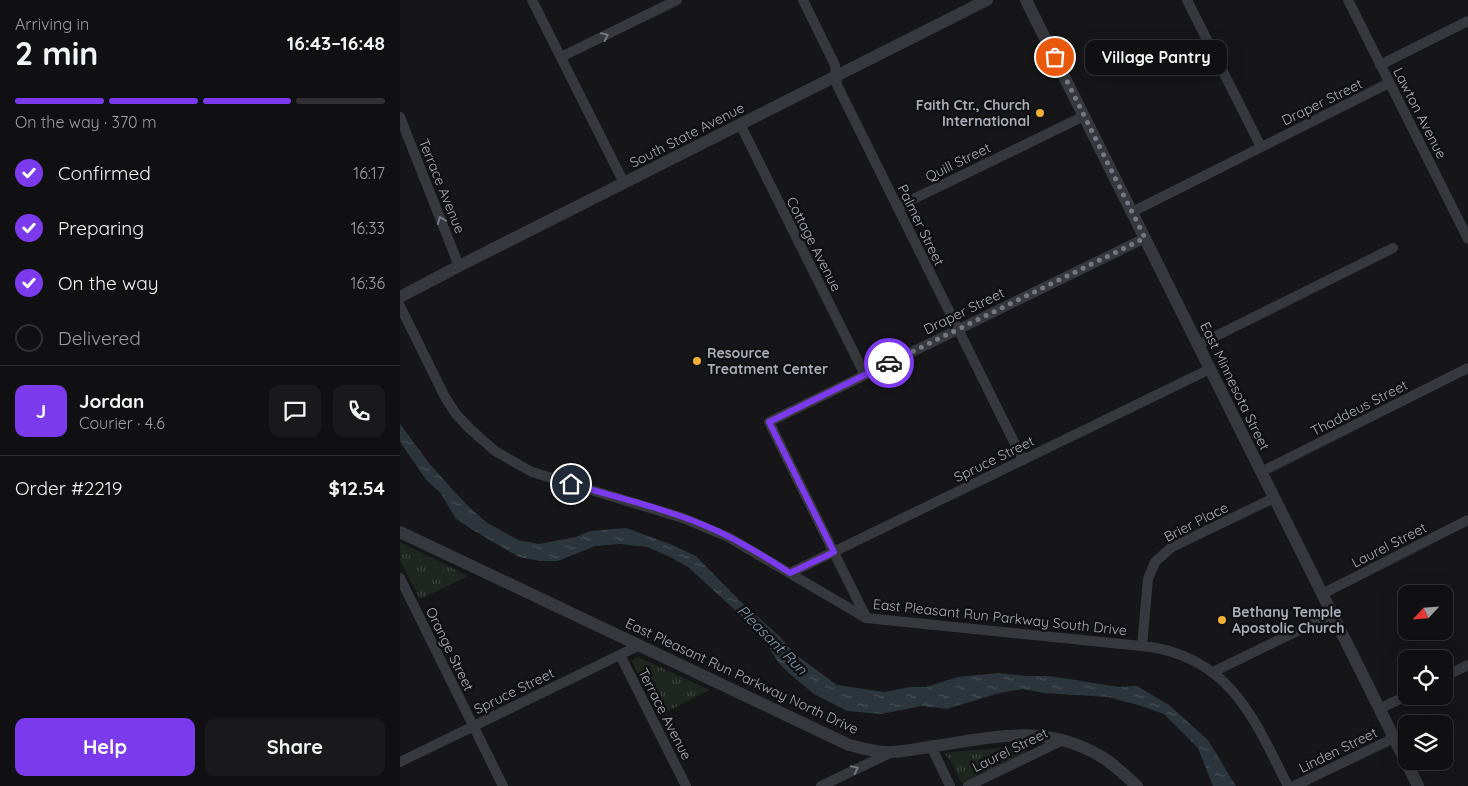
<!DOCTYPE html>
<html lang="en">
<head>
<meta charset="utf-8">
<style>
	body { margin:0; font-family:Quicksand,sans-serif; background:#19191b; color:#f1f3f6; height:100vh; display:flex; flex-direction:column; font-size:19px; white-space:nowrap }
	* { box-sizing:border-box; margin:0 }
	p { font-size:16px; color:#9c9d9f }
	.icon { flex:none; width:28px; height:28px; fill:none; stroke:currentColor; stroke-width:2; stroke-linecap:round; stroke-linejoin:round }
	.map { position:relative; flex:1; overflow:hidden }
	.sheet { display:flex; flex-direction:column; background:#101012; width:400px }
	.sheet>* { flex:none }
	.needle { width:32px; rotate:244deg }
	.buttons { position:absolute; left:998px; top:585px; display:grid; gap:10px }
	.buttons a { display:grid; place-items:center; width:55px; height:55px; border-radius:10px; background:#101012; box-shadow:0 5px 20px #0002,0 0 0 1px #303032; font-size:25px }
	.pin { position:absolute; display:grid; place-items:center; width:42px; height:42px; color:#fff; margin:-21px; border:2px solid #fff; border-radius:50%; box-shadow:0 1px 5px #0007 }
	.courier { position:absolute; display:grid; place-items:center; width:50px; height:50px; margin:-25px; border:4px solid #7c3aed; border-radius:50%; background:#fff; color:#222; box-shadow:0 1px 6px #0007 }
	.bubble { position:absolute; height:35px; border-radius:10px; background:#101012; box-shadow:0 5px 20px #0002,0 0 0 1px #303032; font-size:16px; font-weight:700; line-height:35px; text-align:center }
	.headline em { font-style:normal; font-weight:700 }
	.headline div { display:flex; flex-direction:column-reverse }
	.headline { display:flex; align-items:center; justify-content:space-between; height:85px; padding:0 15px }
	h1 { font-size:32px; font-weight:700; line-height:38px }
	.bar { display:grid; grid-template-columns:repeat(4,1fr); gap:8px 5px; align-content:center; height:60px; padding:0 15px }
	.bar i { height:6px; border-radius:4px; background:#303032 }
	.bar .on { background:#7c3aed }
	.bar p { grid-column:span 4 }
	.line { display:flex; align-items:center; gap:12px; padding:0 15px; border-top:1px solid #303032 }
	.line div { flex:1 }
	.round { display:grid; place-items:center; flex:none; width:52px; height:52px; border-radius:10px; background:#19191b }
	ol { padding:0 15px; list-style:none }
	li { display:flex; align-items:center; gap:15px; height:55px }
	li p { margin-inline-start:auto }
	li .icon { padding:5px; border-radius:50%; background:#7c3aed; color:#fff; stroke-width:4 }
	li:last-child { color:#9c9d9f }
	li i { width:28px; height:28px; border:2px solid #303032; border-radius:50% }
	.action { display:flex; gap:10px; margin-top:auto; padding:10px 15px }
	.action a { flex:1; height:58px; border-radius:10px; background:#7c3aed; color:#fff; font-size:20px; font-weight:700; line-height:58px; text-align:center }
	.action a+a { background:#19191b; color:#f1f3f6 }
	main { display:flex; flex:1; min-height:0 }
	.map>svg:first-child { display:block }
	.grass { fill:url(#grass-tufts) }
	.water { fill:url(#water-ripples) }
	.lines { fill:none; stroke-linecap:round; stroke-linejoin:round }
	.minor { stroke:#37383d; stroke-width:10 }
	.tertiary { stroke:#37383d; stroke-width:12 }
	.oneway { stroke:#757881 }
	.done { stroke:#757880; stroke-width:5; stroke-dasharray:0 9 }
	.route { stroke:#7c3aed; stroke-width:6 }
	.poi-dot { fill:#f2b134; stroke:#111113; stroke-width:2 }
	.labels { text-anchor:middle; stroke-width:5; stroke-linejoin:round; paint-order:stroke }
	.street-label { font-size:14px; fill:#a8adb8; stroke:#111113 }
	.poi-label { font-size:14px; font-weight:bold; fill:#a8adb8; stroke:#111113; text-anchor:start }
	.water-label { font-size:15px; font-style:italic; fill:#7f9bb3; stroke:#111113 }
</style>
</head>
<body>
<main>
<section class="sheet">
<div class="headline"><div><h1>2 min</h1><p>Arriving in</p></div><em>16:43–16:48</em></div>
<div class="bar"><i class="on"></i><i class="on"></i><i class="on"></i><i></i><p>On the way · 370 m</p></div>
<ol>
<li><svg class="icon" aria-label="check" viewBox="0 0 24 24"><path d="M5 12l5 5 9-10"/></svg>Confirmed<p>16:17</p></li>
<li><svg class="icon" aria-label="check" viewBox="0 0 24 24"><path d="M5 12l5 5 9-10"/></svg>Preparing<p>16:33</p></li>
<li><svg class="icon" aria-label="check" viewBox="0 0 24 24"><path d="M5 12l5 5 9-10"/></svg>On the way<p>16:36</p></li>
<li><i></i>Delivered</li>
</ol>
<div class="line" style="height:90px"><b class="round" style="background:#7c3aed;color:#fff">J</b><div><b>Jordan</b><p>Courier · 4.6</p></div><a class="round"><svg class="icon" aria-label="chat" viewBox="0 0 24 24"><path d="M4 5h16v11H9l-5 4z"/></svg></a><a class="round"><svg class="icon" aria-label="phone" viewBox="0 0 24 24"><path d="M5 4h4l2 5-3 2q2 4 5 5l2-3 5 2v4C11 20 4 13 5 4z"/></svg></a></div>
<div class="line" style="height:65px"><div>Order #2219</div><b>$12.54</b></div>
<div class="action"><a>Help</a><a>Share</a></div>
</section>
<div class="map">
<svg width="1068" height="786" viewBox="0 0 1068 786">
	<defs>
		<pattern id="grass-tufts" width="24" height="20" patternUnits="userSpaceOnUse" patternTransform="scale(1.25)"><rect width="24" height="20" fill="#1e261f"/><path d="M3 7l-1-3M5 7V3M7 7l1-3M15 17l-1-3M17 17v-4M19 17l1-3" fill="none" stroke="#3c433d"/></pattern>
		<pattern id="water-ripples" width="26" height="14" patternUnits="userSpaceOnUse" patternTransform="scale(1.25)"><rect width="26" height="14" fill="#2c353c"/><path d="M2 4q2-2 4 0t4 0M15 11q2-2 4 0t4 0" fill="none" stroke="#485056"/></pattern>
	</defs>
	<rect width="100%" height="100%" fill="#161618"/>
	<path class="grass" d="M0,542L68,576L20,599L0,560Z
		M238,657L310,690L260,715L232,662L234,658Z
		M621,746L626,747L628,751L627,753L562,784L552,763L544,753Z"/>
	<path class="water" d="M0,424L29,463L52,489L69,507L86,522L118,540L139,544L176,537L190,531L226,528L270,544L296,556L339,600L380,637L395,654L437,685L484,692L511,687H526L558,677L599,673L625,676H649L719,687L737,686L769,705L808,740L836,786H813L798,748L764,714L738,705L708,697L644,693L623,689L600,693L546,709L522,706L481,714L447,711L414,694L390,674L378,662L360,633L288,567L270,557L248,547L220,544L195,546L158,561H140L119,557L73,530L56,519L40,492L27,481L0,442Z"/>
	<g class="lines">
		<path class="minor" d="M132,0L224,183
			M403,0L435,65L437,85L623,460
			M787,0L861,147
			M948,0L1068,239
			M161,57L277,0
			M980,65L1068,21
			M0,117L59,266
			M340,124L465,375
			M497,207L684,116
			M732,212L989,83
			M0,306L45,397L56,414L70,429L95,451L132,472L283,518L328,537L466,618L751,647C832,660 855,721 888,786
			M798,345L993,248
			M861,472L1068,368
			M390,573L810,369
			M0,578L103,786
			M922,594L1068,520
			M466,617L369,422L745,238
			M742,646L748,579L755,562L772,547L874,498
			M220,655L286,786
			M813,672L932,614
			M1044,677L1068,665
			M979,709L1006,696
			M531,746L550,786
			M0,762L240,645
			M421,786L490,753
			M568,786L663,740
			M894,786L994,738"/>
		<path class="tertiary" d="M626,0L1018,786
			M0,297L59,266L587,0
			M0,532L449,745C462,748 477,753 490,752C505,752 521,748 535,746C596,737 646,723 702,757C715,765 726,776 737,786"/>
	</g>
	<defs><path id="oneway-chevron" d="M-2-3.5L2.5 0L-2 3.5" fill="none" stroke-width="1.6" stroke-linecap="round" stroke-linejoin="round" transform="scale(1.25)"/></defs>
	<g class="oneway">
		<use href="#oneway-chevron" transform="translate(205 36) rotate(-26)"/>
		<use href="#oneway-chevron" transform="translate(41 220) rotate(-112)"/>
		<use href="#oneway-chevron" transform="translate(455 769) rotate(-26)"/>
	</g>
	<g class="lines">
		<path class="done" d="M489,363L745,238L655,57"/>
		<path class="route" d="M171,484C216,497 263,508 306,526C335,538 364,556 390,573L434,552L369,422L489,363"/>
	</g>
	<g class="poi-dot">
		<circle cx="640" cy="113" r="5"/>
		<circle cx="297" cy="361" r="5"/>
		<circle cx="822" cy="620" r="5"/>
	</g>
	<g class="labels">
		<g class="street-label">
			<text transform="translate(922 102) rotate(-26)" y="5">Draper Street</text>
			<text transform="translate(1020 113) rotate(63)" y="5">Lawton Avenue</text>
			<text transform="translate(287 135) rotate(-27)" y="5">South State Avenue</text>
			<text transform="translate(558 162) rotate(-26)" y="5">Quill Street</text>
			<text transform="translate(42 186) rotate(68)" y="5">Terrace Avenue</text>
			<text transform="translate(521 225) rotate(64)" y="5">Palmer Street</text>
			<text transform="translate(414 244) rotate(63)" y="5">Cottage Avenue</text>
			<text transform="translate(564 311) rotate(-26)" y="5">Draper Street</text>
			<text transform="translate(835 386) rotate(64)" y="5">East Minnesota Street</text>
			<text transform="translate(959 408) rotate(-27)" y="5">Thaddeus Street</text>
			<text transform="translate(594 459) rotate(-26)" y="5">Spruce Street</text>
			<text transform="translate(796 522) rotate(-27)" y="5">Brier Place</text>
			<text transform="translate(989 545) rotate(-27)" y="5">Laurel Street</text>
			<text transform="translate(600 617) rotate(6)" y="5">East Pleasant Run Parkway South Drive</text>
			<text transform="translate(50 649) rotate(64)" y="5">Orange Street</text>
			<text transform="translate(342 676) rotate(25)" y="5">East Pleasant Run Parkway North Drive</text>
			<text transform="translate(114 691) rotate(-26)" y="5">Spruce Street</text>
			<text transform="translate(265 714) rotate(63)" y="5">Terrace Avenue</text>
			<text transform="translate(610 750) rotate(-26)" y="5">Laurel Street</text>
			<text transform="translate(938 750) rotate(-26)" y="5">Linden Street</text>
		</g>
		<g class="poi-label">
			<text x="630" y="110" text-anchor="end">Faith Ctr., Church<tspan x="630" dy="16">International</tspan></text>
			<text x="307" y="358">Resource<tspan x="307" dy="16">Treatment Center</tspan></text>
			<text x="832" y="617">Bethany Temple<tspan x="832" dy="16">Apostolic Church</tspan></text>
		</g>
		<g class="water-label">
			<text transform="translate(372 640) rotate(45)" y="5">Pleasant Run</text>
		</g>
	</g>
</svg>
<div class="buttons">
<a><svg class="needle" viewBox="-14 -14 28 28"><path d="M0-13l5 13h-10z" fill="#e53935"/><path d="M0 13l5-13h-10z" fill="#9c9d9f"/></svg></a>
<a><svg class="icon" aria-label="locate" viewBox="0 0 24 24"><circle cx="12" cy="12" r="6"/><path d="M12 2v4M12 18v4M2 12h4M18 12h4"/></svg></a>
<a><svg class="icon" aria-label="layers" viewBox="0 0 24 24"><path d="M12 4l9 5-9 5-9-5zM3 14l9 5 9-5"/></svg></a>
</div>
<div class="pin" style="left:655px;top:57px;background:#ea580c"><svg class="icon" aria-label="bag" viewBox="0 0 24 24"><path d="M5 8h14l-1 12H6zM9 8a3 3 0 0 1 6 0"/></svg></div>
<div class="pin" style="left:171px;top:484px;background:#1f2937"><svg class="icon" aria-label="home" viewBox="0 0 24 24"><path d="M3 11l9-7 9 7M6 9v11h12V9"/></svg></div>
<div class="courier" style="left:489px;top:363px"><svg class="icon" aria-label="car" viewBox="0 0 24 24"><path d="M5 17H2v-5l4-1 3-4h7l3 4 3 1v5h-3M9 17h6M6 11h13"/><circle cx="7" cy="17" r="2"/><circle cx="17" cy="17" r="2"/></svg></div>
<div class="bubble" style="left:685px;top:40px;width:142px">Village Pantry</div>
</div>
</main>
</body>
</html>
